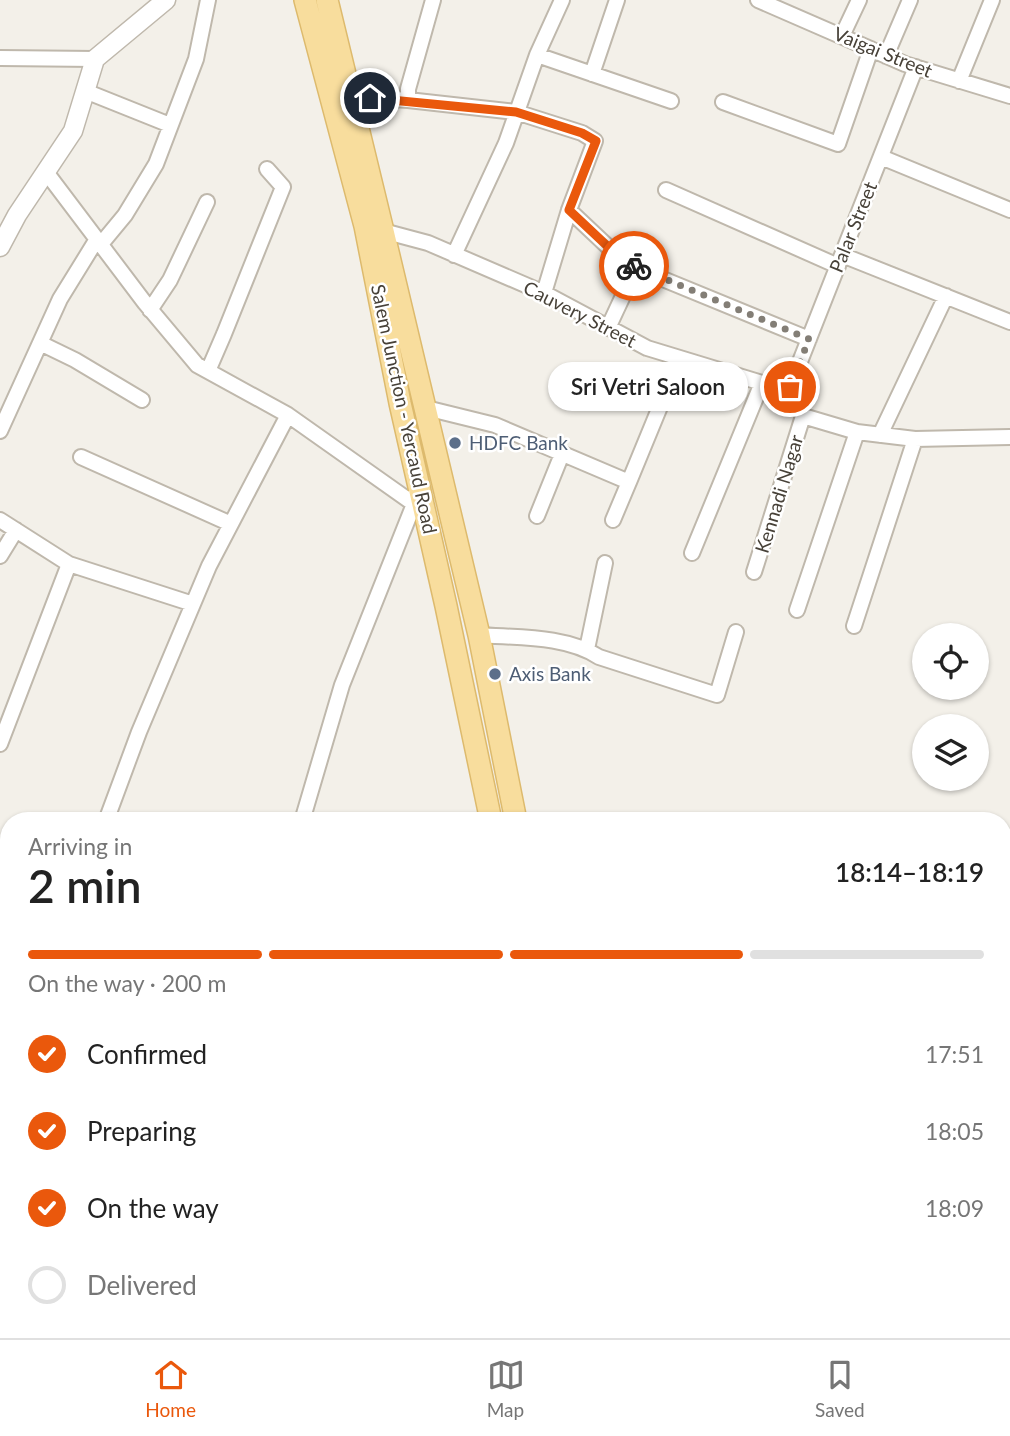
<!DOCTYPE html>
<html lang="en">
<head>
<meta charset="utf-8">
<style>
	body { margin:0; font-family:Lato,sans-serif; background:#f6f6f6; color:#222; height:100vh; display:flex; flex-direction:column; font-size:26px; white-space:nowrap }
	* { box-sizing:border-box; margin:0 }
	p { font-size:23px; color:#767676 }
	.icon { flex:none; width:38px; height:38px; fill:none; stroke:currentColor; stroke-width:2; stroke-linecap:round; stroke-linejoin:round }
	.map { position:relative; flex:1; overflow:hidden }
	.details { position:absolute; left:0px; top:812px; width:1012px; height:527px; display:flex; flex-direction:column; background:#fff; border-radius:28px 28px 0 0; box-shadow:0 2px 5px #0004 }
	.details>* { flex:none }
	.controls { position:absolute; left:912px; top:623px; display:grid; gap:14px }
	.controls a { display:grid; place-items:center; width:77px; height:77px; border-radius:50%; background:#fff; box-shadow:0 2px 5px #0004; font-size:35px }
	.pin { position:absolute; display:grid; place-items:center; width:60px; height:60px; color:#fff; margin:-30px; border:4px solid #fff; border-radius:50%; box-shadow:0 2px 7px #0007 }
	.courier { position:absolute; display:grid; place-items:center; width:70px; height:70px; margin:-35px; border:5px solid #ea580c; border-radius:50%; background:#fff; color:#222; box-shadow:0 2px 9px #0007 }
	.bubble { position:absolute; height:49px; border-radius:24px; background:#fff; box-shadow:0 2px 5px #0004; font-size:23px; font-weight:600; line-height:49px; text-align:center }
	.overview em { font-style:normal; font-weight:600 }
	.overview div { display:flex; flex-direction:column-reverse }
	.overview { display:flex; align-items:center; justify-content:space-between; height:119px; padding:0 28px }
	h1 { font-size:46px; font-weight:600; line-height:52px }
	.bar { display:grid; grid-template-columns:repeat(4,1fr); gap:10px 7px; align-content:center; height:84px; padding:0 28px }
	.bar i { height:9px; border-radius:5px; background:#e0e0e0 }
	.bar .selected { background:#ea580c }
	.bar p { grid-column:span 4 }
	ol { padding:0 28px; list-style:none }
	li { display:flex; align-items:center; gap:21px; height:77px }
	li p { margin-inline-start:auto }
	li .icon { padding:7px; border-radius:50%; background:#ea580c; color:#fff; stroke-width:4 }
	li:last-child { color:#767676 }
	li i { width:38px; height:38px; border:4px solid #e0e0e0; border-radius:50% }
	.menu { display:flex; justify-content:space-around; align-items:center; height:98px; border-top:2px solid #e0e0e0; background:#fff; font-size:19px; color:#767676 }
	.menu a { display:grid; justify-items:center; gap:4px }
	.menu .selected { color:#ea580c }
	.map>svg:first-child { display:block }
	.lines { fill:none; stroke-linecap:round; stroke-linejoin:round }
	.minor-casing { stroke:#bfb8ac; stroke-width:18 }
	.tertiary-casing { stroke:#bfb8ac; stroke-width:21 }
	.primary-casing { stroke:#ddba6d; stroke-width:24 }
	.minor { stroke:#fff; stroke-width:14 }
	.tertiary { stroke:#fff; stroke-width:18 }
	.primary { stroke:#f8dd9d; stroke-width:21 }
	.done { stroke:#837e76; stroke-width:7; stroke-dasharray:0 12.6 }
	.route { stroke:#ea580c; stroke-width:9 }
	.service-dot { fill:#5c6f8a; stroke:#fff; stroke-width:2.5 }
	.labels { text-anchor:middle; stroke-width:5; stroke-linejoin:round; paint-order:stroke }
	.street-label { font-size:19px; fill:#474138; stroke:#fff }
	.service-label { font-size:19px; fill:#4e5e75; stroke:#fff; text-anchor:start }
</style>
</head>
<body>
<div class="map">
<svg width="1010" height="1338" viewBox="0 0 1010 1338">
	<rect width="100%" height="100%" fill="#f3f0e9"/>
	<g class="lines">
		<defs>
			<path id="minor" d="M758,0L905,64L1010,96
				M842,36L859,0
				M537,55L671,101
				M886,56L910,0
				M0,58L95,59
				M592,74L617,0
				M959,81L992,0
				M85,91L170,125
				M350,96L408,100L516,112L582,133L595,141L569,210L544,293
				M408,100V89L433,0
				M723,102L838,144L871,49
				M881,157L1010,210
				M46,172L145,303L197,365L288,415
				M666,190L838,266
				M569,210L620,258L636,268L809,339
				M383,231L428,243L544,293L647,348L762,383L790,387L803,416L857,432L915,439L1010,437
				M101,244L125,215L156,164L196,59L208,0
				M454,255L506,143L537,55L562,0
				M842,255L1010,322
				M150,310L170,280L207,202
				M608,328L636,268
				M40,343L75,360L142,400
				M208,371L224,334L283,187L267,169
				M790,387L916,67
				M426,408L495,425L629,482L680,358
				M0,431L60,299L97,239
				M880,435L946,296
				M81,457L231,524
				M537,516L562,454
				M0,520L69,564
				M613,520L629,482
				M692,553L762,383
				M0,556L16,530
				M754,572L803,416
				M797,610L857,432
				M854,626L915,439
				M479,635C517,638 565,635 599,657L717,695L736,632
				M587,649L605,563
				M0,744L69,564L193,604
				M106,821L139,732L209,566L288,415L414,504
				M302,821L342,685L414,504L415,495
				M0,891L9,894
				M0,1276L9,1283
				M69,1330L79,1338
				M614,1330L617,1338
				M7,1338L11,1330
				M404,1338L407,1330
				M559,1338L563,1330"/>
			<path id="tertiary" d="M0,247L17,215L73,131L95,59L166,0"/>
			<path id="primary" d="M305,0L365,226L400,403L446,606L491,821
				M327,0L383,231L479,635L516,821
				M669,1330L671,1338
				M694,1330L697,1338"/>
		</defs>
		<use href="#minor" class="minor-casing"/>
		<use href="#tertiary" class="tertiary-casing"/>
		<use href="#primary" class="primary-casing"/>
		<use href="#minor" class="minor"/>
		<use href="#tertiary" class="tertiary"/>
		<use href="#primary" class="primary"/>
	</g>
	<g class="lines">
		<path class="done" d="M634,266L809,339L790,387"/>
		<path class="route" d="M370,98L516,112L582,133L596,141L569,210L620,258L634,266"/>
	</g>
	<g class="service-dot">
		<circle cx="455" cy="443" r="7"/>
		<circle cx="495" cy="674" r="7"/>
	</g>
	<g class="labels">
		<g class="street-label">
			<text transform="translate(883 52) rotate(22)" y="7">Vaigai Street</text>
			<text transform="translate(853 227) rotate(-68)" y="7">Palar Street</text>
			<text transform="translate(580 314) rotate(27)" y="7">Cauvery Street</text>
			<text transform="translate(404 409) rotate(78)" y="7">Salem Junction - Yercaud Road</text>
			<text transform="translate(779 494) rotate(-73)" y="7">Kennadi Nagar</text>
		</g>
		<g class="service-label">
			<text x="469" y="450">HDFC Bank</text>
			<text x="509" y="681">Axis Bank</text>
		</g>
	</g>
</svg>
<div class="controls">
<a><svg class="icon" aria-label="locate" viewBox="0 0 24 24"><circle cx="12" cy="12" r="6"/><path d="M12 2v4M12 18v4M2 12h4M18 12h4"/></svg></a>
<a><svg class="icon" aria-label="layers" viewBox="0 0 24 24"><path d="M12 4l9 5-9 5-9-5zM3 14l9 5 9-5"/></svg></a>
</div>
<div class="pin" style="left:790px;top:387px;background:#ea580c"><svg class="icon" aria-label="bag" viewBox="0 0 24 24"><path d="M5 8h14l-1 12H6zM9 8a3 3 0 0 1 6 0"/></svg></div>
<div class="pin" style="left:370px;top:98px;background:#1f2937"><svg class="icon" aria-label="home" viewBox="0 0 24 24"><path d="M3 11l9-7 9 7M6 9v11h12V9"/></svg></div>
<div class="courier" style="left:634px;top:266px"><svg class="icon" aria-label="bike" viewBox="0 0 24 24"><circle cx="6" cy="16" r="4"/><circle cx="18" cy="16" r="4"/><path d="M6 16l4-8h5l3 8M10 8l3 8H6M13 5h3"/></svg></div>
<div class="bubble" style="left:548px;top:362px;width:200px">Sri Vetri Saloon</div>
<section class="details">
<div class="overview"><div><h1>2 min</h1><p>Arriving in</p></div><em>18:14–18:19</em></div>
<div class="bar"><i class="selected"></i><i class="selected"></i><i class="selected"></i><i></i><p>On the way · 200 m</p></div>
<ol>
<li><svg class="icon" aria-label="check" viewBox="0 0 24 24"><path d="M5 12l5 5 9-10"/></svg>Confirmed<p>17:51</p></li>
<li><svg class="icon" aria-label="check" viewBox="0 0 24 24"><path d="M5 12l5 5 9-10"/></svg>Preparing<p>18:05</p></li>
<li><svg class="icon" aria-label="check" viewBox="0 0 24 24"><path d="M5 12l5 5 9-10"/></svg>On the way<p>18:09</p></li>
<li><i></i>Delivered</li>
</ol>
</section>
</div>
<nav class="menu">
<a class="selected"><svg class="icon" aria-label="home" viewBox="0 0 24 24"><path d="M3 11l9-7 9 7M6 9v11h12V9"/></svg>Home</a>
<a><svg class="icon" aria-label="map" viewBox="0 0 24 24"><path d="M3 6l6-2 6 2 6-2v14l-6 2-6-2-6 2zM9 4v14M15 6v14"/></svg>Map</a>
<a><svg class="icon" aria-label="saved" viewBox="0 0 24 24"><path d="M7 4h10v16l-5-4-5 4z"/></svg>Saved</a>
</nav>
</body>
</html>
